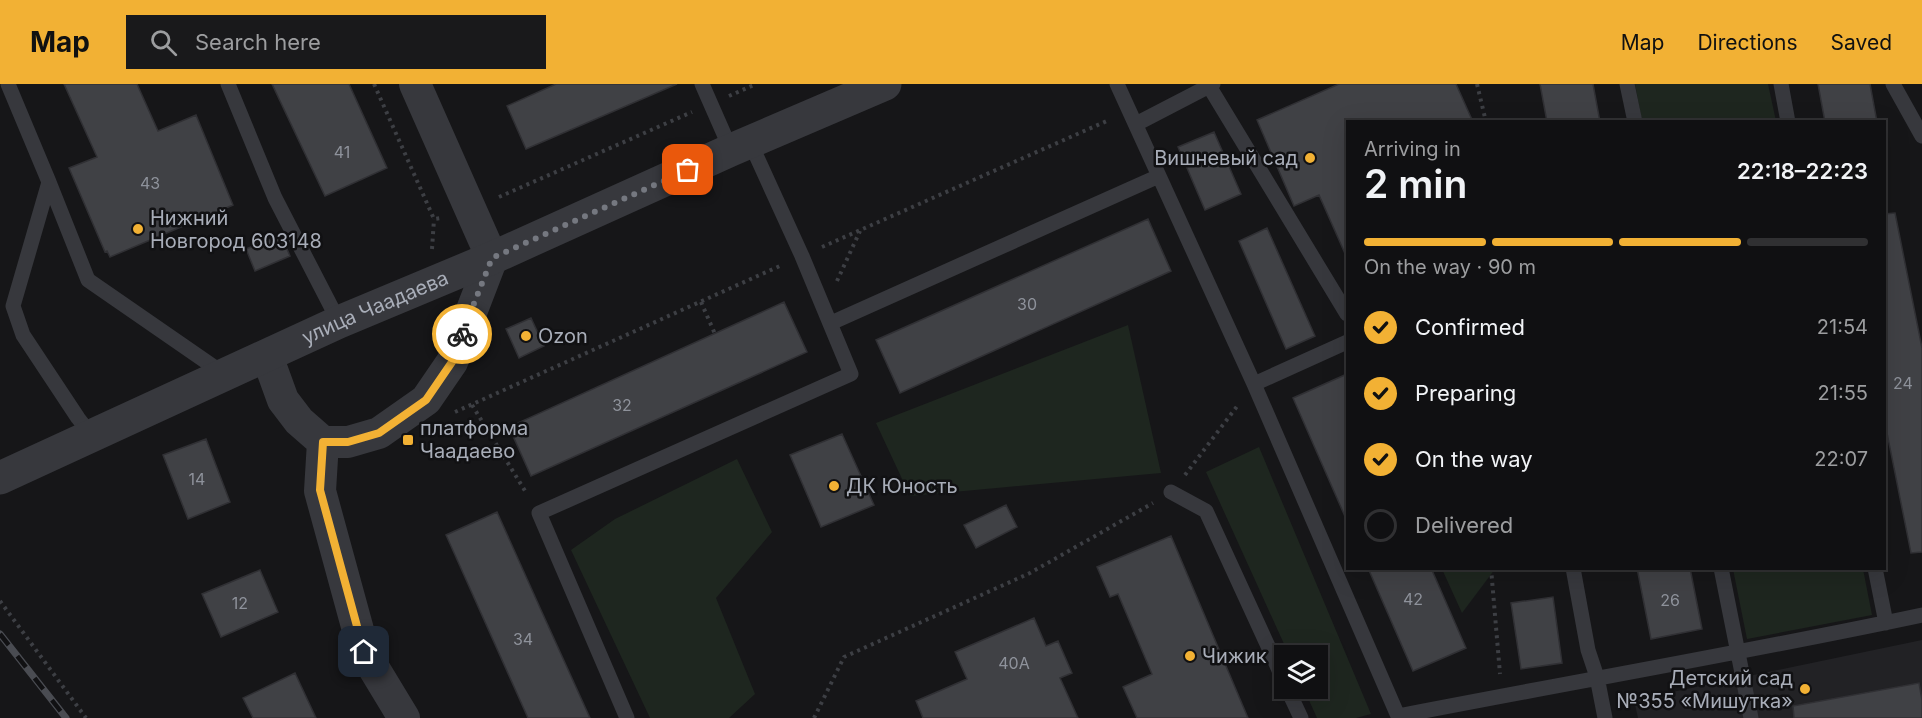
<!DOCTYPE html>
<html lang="en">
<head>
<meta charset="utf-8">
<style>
	body { margin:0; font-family:Inter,sans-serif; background:#19191b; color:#f1f3f6; height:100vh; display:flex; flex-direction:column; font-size:22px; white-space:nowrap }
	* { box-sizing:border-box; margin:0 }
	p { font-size:20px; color:#9c9d9f }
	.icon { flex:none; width:33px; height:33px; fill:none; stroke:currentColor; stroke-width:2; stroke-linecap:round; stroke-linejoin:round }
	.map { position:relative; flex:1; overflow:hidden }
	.panel { position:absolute; left:1346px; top:36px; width:540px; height:450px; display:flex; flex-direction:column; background:#101012; border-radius:0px; box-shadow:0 6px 24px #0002,0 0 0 2px #303032 }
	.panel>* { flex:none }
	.controls { position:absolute; left:1274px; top:561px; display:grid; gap:12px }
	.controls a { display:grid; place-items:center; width:54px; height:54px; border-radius:0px; background:#101012; box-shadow:0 6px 24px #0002,0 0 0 2px #303032; font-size:30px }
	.pin { position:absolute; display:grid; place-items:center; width:51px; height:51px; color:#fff; margin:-26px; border-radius:12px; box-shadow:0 3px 9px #0006 }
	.courier { position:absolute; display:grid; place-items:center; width:60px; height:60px; margin:-30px; border:4px solid #f2b134; border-radius:50%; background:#fff; color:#222; box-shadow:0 2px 8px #0007 }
	.head em { font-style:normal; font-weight:600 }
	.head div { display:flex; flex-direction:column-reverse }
	.head { display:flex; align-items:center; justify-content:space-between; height:102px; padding:0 18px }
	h1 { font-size:39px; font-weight:600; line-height:45px }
	.bar { display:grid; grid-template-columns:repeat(4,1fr); gap:9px 6px; align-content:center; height:72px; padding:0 18px }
	.bar i { height:8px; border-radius:4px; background:#303032 }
	.bar .active { background:#f2b134 }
	.bar p { grid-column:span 4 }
	ol { padding:0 18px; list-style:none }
	li { display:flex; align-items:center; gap:18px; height:66px }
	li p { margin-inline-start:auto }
	li .icon { padding:6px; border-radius:50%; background:#f2b134; color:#111; stroke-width:4 }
	li:last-child { color:#9c9d9f }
	li i { width:33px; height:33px; border:3px solid #303032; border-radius:50% }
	header { display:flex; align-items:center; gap:36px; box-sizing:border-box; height:84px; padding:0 30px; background:#f2b134; color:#111 }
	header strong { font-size:28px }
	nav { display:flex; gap:33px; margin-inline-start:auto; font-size:21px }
	.search { width:420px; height:54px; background:#19191b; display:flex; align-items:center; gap:15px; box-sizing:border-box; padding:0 21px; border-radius:0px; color:#9c9d9f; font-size:22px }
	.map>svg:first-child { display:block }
	.built { fill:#222225 }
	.green { fill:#1e261f }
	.building { fill:#404145; stroke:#303034; stroke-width:1.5 }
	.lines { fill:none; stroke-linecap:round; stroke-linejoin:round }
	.path { stroke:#3d3f44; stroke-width:4; stroke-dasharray:3 4.5; stroke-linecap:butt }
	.service { stroke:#37383d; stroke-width:15 }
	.minor { stroke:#37383d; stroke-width:32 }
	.tertiary { stroke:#37383d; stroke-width:33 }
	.rail-casing { stroke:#4a4c52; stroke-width:7 }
	.rail { stroke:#111113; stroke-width:4.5; stroke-dasharray:14; stroke-linecap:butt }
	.done { stroke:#757880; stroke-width:6; stroke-dasharray:0 10.8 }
	.route { stroke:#f2b134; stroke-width:8 }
	.poi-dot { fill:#f2b134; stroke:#111113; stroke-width:2 }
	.labels { text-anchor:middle; stroke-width:5; stroke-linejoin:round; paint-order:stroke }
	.number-label { font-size:16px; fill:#8e929b }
	.poi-label { font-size:20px; fill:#a8adb8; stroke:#111113; text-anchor:start }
	.street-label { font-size:20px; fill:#a8adb8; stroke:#111113 }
</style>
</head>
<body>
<header>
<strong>Map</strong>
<div class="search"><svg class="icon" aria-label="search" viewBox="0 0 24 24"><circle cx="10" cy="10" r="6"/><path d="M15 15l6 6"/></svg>Search here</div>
<nav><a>Map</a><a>Directions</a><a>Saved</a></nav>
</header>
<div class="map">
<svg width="1922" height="634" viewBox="0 0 1922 634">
	<rect width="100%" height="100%" fill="#161618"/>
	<path class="built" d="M1922,556V634H1638L1634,616Z"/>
	<path class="green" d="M1635,0H1768L1776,37H1642Z
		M1128,241L1161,389L910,412L876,339Z
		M1259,363L1371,630L1356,634H1317L1304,605L1317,604V572L1289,571L1206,388Z
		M737,375L772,448L716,514L755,610L729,634H650L571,466L615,435Z
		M1442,485H1495L1462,529Z
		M1733,485H1863L1872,531L1747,555Z"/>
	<path class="building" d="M64,0H137L158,47L196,31L233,121L110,173L107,167L105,168L69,84L97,73Z
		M272,0H349L387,84L325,112Z
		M556,0H677L526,65L507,22Z
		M1339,0H1456L1473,38H1347V174L1319,111L1294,122L1257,36Z
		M1540,0H1593L1600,38H1547Z
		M1818,0H1870L1877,38H1825Z
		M1214,48L1241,110L1205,126L1178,63Z
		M1895,129L1922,264V468L1911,469L1884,334V130Z
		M1148,135L1171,187L900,309L876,256Z
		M1267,144L1315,252L1286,265L1239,157Z
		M281,151L290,172L255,187L246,165Z
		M784,218L807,268L531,392L509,343Z
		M531,234L544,262L519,274L506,245Z
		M1347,290V437L1293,314Z
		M842,350L874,421L821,443L790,371Z
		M206,355L230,418L188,435L163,371Z
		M1006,421L1017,443L976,464L964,441Z
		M497,428L541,526L590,634H528L446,451Z
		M1171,452L1248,634H1137L1123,603L1152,590L1118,510L1110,513L1097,483Z
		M1368,484H1431L1466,564L1413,587Z
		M1637,484H1690L1702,545L1651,555Z
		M260,486L278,528L221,553L202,510Z
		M1553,513L1562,579L1521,585L1511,519Z
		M1034,534L1046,562L1058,557L1072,589L1060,594L1078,634H923L916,617L967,595L955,568Z
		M295,589L316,634H253L243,614Z
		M1919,599L1922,616V634H1794L1793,622Z"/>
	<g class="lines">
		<path class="path" d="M374,0L434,135L441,134
			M1477,0L1486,38
			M729,12L756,0
			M499,113L692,28
			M822,163L1109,36
			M432,165L434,135
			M837,197L860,147
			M701,218L715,250
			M472,321L527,410
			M455,328L782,181
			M1185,391L1238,321
			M1491,484L1500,590
			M0,517L86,634
			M814,634L844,573L1030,489L1153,419"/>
		<path class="service" d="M8,0L49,98L13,222L23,251L78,334L92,352
			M228,0L275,114L339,238
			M702,0L731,66
			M1117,0L1254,300L1398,632C1572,598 1748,568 1922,531
			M1627,0L1635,38
			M1781,0L1788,38
			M1893,0L1922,52
			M1209,2L1347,230
			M1136,40L1213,0
			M49,98L88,196L224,290
			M831,239L1159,92
			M1254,300L1347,258
			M1171,408L1206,427L1284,597
			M1573,484L1588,566L1597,593L1605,634
			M1721,484L1751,634
			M1875,484L1886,539
			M1287,604L1301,634
			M627,634L539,429L851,290L802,172L750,58"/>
		<path class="minor" d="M267,272L283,316L299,337L323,358H348L379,349L426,316L452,278L492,174L415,0
			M323,358L320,407L364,568L404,634"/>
		<path class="tertiary" id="s1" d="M0,394L339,238L492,174L731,66L885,0"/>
		<defs>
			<path id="rail" d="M0,550L66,634"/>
		</defs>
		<use href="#rail" class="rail-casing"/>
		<use href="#rail" class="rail"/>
	</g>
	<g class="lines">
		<path class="done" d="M462,250L492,174L688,86"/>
		<path class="route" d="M364,568L320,406L323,358H348L379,349L426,316L452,278L462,250"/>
	</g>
	<g class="poi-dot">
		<circle cx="1310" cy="74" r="6"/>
		<circle cx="138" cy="145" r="6"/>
		<circle cx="526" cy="252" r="6"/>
		<rect x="402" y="350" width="12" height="12" rx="3"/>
		<circle cx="834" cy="402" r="6"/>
		<circle cx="1190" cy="572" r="6"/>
		<circle cx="1805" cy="605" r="6"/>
	</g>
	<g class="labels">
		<g class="number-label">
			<text x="342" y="74">41</text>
			<text x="150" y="105">43</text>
			<text x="1027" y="226">30</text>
			<text x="1903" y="305">24</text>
			<text x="622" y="327">32</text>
			<text x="197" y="401">14</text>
			<text x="1413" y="521">42</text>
			<text x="1670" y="522">26</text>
			<text x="240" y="525">12</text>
			<text x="523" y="561">34</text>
			<text x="1014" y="585">40А</text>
		</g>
		<g class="poi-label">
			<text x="1298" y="81" text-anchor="end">Вишневый сад</text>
			<text x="150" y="141">Нижний<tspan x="150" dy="23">Новгород 603148</tspan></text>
			<text x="538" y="259">Ozon</text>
			<text x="420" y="351">платформа<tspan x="420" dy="23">Чаадаево</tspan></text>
			<text x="846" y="409">ДК Юность</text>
			<text x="1202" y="579">Чижик</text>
			<text x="1793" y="601" text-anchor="end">Детский сад<tspan x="1793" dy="23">№355 «Мишутка»</tspan></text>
		</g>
		<g class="street-label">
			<text dy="7" stroke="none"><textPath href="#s1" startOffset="412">улица Чаадаева</textPath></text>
		</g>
	</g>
</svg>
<div class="controls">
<a><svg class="icon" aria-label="layers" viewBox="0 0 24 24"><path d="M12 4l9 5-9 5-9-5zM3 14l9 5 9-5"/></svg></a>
</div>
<div class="pin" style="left:688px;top:86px;background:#ea580c"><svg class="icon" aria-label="bag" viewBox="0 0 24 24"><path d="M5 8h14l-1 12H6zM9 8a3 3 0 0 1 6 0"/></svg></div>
<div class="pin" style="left:364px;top:568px;background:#1f2937"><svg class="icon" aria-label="home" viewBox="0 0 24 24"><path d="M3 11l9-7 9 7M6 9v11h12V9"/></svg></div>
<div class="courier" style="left:462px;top:250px"><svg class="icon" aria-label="bike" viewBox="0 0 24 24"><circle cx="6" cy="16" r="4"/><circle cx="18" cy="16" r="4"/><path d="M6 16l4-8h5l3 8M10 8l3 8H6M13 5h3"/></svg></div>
<section class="panel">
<div class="head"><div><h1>2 min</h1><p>Arriving in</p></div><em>22:18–22:23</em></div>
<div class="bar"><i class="active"></i><i class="active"></i><i class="active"></i><i></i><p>On the way · 90 m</p></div>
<ol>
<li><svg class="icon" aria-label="check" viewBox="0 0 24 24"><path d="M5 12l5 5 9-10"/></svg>Confirmed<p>21:54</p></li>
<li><svg class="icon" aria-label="check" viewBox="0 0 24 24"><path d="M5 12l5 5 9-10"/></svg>Preparing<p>21:55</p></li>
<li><svg class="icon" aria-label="check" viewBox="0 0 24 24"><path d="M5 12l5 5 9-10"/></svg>On the way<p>22:07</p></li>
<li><i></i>Delivered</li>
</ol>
</section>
</div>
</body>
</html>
